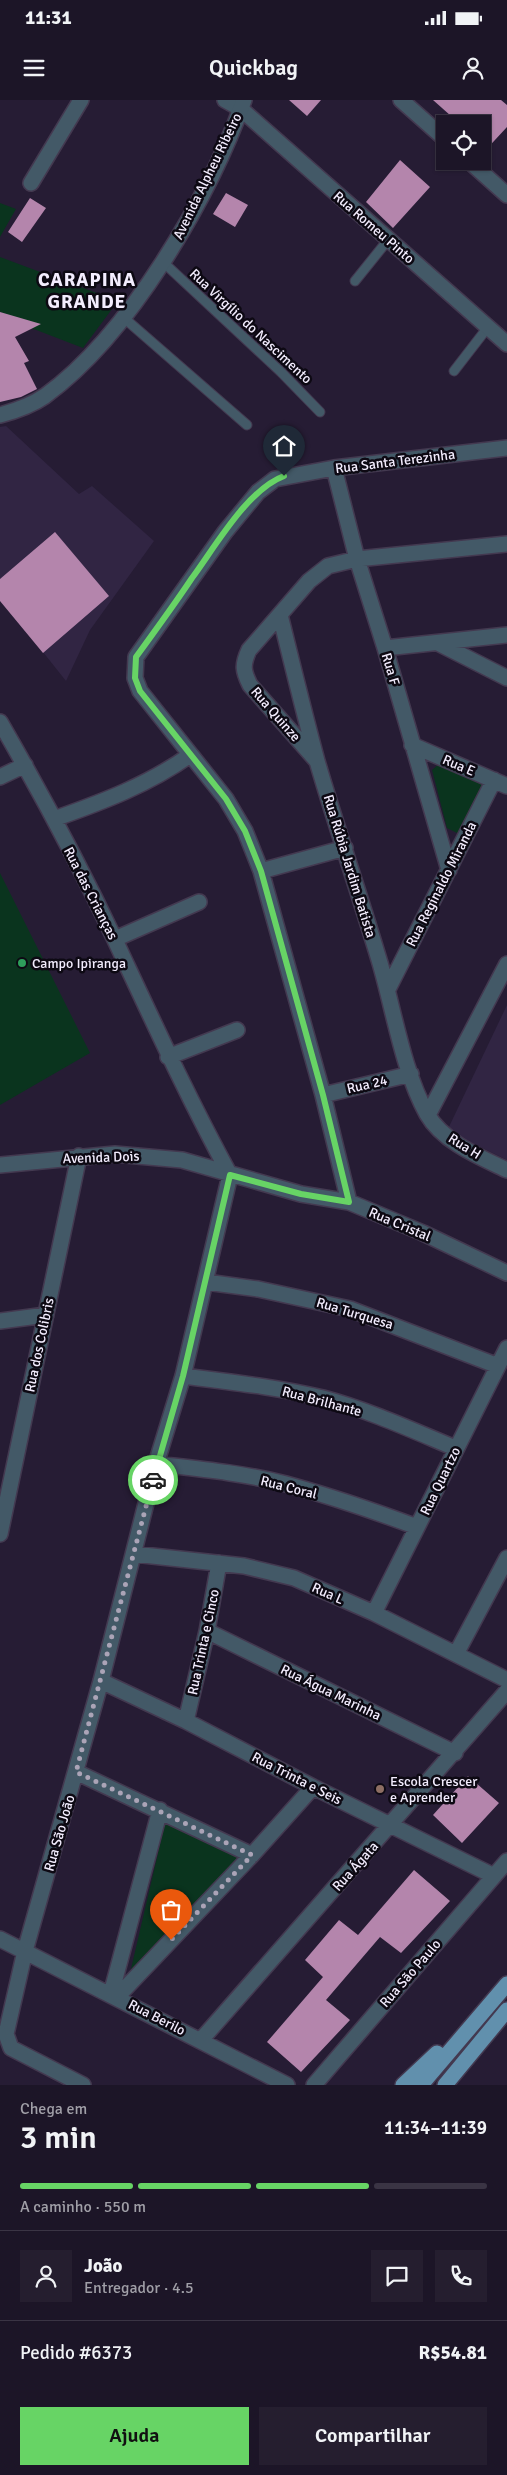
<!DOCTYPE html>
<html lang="pt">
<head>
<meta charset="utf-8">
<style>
	body { margin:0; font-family:Signika,sans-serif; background:#251e2f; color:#f1f3f6; height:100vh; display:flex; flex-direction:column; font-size:19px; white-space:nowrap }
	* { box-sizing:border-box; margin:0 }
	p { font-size:16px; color:#a09fa7 }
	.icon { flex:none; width:28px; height:28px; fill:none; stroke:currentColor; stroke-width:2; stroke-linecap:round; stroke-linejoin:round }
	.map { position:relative; height:1985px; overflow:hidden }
	.details { display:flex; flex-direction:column; background:#1c1527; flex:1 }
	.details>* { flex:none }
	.tools { position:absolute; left:436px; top:15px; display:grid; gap:10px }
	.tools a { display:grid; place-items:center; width:55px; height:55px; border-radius:0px; background:#1c1527; box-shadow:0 1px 4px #0004,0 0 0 1px #3a3444; font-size:25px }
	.pin { position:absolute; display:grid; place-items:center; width:42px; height:42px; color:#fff; margin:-51px -21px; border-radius:50% 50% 50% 0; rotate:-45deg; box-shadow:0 0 5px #0007 }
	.pin .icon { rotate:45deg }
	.courier { position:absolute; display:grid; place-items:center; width:50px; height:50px; margin:-25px; border:4px solid #67d465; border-radius:50%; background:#fff; color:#222; box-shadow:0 1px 6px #0007 }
	.head em { font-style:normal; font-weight:600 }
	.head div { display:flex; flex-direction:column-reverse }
	.head { display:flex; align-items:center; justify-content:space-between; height:85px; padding:0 20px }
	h1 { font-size:32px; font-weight:600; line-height:38px }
	.bar { display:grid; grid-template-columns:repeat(4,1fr); gap:8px 5px; align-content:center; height:60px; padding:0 20px }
	.bar i { height:6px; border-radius:4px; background:#3a3444 }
	.bar .selected { background:#67d465 }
	.bar p { grid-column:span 4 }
	.line { display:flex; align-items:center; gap:12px; padding:0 20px; border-top:1px solid #3a3444 }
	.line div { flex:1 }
	.round { display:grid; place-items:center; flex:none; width:52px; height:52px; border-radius:0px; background:#251e2f }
	.action { display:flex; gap:10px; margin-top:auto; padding:10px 20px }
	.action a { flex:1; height:58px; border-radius:0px; background:#67d465; color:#111; font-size:20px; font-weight:600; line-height:58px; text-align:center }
	.action a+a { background:#251e2f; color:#f1f3f6 }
	.status { display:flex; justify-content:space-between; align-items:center; height:35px; padding:0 25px; background:#1c1527; direction:ltr }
	.status svg { height:14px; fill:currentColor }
	header { display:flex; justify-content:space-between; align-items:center; height:65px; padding:0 20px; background:#1c1527; font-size:22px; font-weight:600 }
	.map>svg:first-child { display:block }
	.built { fill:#312543 }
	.green { fill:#0a341e }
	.building { fill:#b485ac }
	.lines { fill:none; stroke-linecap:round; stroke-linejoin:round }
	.service-casing { stroke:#433950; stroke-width:11 }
	.minor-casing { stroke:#433950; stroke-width:18 }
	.tertiary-casing { stroke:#433950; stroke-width:18 }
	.primary-casing { stroke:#433950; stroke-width:18 }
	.service { stroke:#435967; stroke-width:9 }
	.minor { stroke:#435967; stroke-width:15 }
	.tertiary { stroke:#435967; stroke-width:15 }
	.primary { stroke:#6190ad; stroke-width:15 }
	.done { stroke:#aba4b7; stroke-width:5; stroke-dasharray:0 9 }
	.route { stroke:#67d465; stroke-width:6 }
	.leisure-dot { fill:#2e9e5b; stroke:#0d0913; stroke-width:2 }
	.education-dot { fill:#8d6e63; stroke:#0d0913; stroke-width:2 }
	.labels { text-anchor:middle; stroke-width:5; stroke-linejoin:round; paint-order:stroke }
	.street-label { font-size:14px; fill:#f3edfe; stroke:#0d0913 }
	.poi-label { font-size:14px; fill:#f3edfe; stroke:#0d0913; text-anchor:start }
	.district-label { font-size:19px; font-weight:bold; letter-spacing:1px; fill:#f3edfe; stroke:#0d0913 }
</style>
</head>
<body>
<div class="status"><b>11:31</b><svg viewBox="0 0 49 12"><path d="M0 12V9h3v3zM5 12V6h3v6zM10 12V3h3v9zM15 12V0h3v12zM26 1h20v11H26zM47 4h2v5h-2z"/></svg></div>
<header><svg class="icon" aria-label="menu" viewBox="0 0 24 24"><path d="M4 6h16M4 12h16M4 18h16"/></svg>Quickbag<svg class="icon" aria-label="person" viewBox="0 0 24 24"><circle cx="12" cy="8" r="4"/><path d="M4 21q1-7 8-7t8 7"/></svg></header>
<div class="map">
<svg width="507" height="1985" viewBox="0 0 507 1985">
	<rect width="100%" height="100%" fill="#261c34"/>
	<path class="built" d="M6,326L79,394L92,386L154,441L90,530L66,581L0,498V327Z
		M507,905V1060L447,1031Z"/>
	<path class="green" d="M0,103L16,109L0,137Z
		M0,157L118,201L83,248L0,216Z
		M439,664L486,684L461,735L447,728L432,670Z
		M0,773L90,953L0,1005Z
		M166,1719L240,1756L130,1873Z"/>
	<path class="building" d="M289,0H321L307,16Z
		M433,0H501L507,5V27L482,54V24H460Z
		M400,60L430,87L393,128L366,102Z
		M226,93L248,105L235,127L213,114Z
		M30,98L46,108L22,142L8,132Z
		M0,212L41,224L15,237L29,261L24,263L37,289L21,297L0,302Z
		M55,432L109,496L43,553L0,501V479Z
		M468,1676L499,1703L462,1743L433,1715Z
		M414,1770L450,1801L401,1853L380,1837L326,1900L350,1920L301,1972L267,1942L323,1877L305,1860L339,1820L358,1835Z"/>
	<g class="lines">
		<defs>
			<path id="service" d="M163,162L281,272L320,312
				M355,181L388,140
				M123,217L247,325
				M454,271L488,227"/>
			<path id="minor" d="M225,0L241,9L507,244
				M401,0L445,39
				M469,61L507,95
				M31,83L81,0
				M334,368L357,459L385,548L449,770
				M280,515C292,563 304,613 317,661C337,729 360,796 380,863C394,911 403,971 427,1014C443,1042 480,1057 507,1070
				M438,543L507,578
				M385,548L507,535
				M0,622C41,693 80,766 115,840C152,919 188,998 230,1075
				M412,645L507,686
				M316,660L250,585C243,571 242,565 249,550L309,481L328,466L357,459L507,444
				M0,677L25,665
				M54,719C102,702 148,685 190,655
				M261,771L345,748
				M115,839L199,802
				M388,889L494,680
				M168,957L237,930
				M323,995L411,974
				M428,1015L507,864
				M0,1065L115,1054L182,1060L301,1094L349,1102L423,1133L507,1173
				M349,1102L323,995L261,771L245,731L226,699L140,591L135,578L136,557L225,432L258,392L275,379L334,368L507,348
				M206,1182L258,1189L350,1209L498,1266
				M0,1221L46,1215
				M183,1276C230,1282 277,1287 323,1298C368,1310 412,1330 455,1348
				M156,1364C200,1369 243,1373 286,1384C330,1396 374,1411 417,1427
				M0,1434L79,1056
				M134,1454L244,1466L294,1478L374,1513L507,1580
				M374,1513L507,1248
				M207,1531L455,1653
				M456,1554L507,1458
				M101,1581L186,1621L313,1687L494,1776
				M186,1621L207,1531L219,1463
				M76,1672L252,1755
				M0,1839L287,1985
				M111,1894L160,1710
				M117,1897L252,1755L313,1687
				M201,1940L507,1591
				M83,1985L11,1948L6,1934L25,1851L101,1581L156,1364L183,1276L230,1075
				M314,1985L507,1761"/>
			<path id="tertiary" d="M0,315C15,311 32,305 45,296C130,234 209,98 244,0"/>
			<path id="primary" d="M403,1985L437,1953
				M421,1985L507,1884
				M445,1985L507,1910"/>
		</defs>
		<use href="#service" class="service-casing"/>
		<use href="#minor" class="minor-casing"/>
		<use href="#tertiary" class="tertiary-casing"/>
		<use href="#primary" class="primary-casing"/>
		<use href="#service" class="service"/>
		<use href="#minor" class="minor"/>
		<use href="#tertiary" class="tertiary"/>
		<use href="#primary" class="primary"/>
	</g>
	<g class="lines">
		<path class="done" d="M153,1380L76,1672L252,1755L171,1840"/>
		<path class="route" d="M153,1380L183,1276L230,1075L301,1094L349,1102L323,995L261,771L245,731L226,699L140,591L135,578L136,557C155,531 174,505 192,478C215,447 247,390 284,376"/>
	</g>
	<circle class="leisure-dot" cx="22" cy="863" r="5"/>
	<circle class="education-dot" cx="380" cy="1689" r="5"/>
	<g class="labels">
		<g class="street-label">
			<text transform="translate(207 76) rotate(-64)" y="5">Avenida Alpheu Ribeiro</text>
			<text transform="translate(374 127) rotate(41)" y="5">Rua Romeu Pinto</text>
			<text transform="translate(251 226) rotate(43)" y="5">Rua Virgílio do Nascimento</text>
			<text transform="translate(395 361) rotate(-7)" y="5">Rua Santa Terezinha</text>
			<text transform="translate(391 569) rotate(74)" y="5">Rua F</text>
			<text transform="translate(276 614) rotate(49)" y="5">Rua Quinze</text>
			<text transform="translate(459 665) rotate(23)" y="5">Rua E</text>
			<text transform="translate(350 766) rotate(73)" y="5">Rua Rúbia Jardim Batista</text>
			<text transform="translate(441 784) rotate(-63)" y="5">Rua Reginaldo Miranda</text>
			<text transform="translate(91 793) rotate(63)" y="5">Rua das Crianças</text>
			<text transform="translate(367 984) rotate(-13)" y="5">Rua 24</text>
			<text transform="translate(465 1046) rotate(32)" y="5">Rua H</text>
			<text transform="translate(101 1057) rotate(-2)" y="5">Avenida Dois</text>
			<text transform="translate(400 1124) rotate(23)" y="5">Rua Cristal</text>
			<text transform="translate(355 1213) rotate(17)" y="5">Rua Turquesa</text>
			<text transform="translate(39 1245) rotate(-78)" y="5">Rua dos Colibris</text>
			<text transform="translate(322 1301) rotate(15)" y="5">Rua Brilhante</text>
			<text transform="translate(440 1381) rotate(-64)" y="5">Rua Quartzo</text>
			<text transform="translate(289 1387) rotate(14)" y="5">Rua Coral</text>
			<text transform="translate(328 1493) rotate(24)" y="5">Rua L</text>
			<text transform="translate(203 1542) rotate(-78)" y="5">Rua Trinta e Cinco</text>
			<text transform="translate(331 1592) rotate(26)" y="5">Rua Água Marinha</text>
			<text transform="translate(297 1678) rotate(27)" y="5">Rua Trinta e Seis</text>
			<text transform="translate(59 1733) rotate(-74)" y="5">Rua São João</text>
			<text transform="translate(355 1766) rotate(-48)" y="5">Rua Ágata</text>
			<text transform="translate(410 1873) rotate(-49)" y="5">Rua São Paulo</text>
			<text transform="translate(157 1917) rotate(27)" y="5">Rua Berilo</text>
		</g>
		<g class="poi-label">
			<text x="32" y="868">Campo Ipiranga</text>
			<text x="390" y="1686">Escola Crescer<tspan x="390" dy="16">e Aprender</tspan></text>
		</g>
		<g class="district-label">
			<text x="87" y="186">CARAPINA<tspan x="87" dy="22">GRANDE</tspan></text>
		</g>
	</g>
</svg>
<div class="tools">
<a><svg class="icon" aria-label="locate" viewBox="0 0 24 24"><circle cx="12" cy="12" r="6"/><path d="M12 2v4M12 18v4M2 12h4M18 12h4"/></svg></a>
</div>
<div class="pin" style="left:171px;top:1840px;background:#ea580c"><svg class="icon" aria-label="bag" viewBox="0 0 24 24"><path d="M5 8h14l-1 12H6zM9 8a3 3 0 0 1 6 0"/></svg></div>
<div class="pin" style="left:284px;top:376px;background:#1f2937"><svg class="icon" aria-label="home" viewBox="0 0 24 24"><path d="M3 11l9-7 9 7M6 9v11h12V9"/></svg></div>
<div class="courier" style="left:153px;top:1380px"><svg class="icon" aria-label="car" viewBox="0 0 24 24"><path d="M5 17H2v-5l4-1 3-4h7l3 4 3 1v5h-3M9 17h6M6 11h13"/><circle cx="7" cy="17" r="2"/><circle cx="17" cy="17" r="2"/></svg></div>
</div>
<section class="details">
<div class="head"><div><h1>3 min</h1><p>Chega em</p></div><em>11:34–11:39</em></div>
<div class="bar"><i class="selected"></i><i class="selected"></i><i class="selected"></i><i></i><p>A caminho · 550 m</p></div>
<div class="line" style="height:90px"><a class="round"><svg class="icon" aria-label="person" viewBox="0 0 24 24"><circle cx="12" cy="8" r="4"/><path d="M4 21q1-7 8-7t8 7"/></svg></a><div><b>João</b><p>Entregador · 4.5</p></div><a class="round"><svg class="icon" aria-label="chat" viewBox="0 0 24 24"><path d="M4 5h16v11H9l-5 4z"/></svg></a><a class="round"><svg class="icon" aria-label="phone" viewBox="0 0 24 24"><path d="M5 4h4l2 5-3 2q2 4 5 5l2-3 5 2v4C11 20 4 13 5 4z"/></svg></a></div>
<div class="line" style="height:65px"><div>Pedido #6373</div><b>R$54.81</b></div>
<div class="action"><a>Ajuda</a><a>Compartilhar</a></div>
</section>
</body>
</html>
